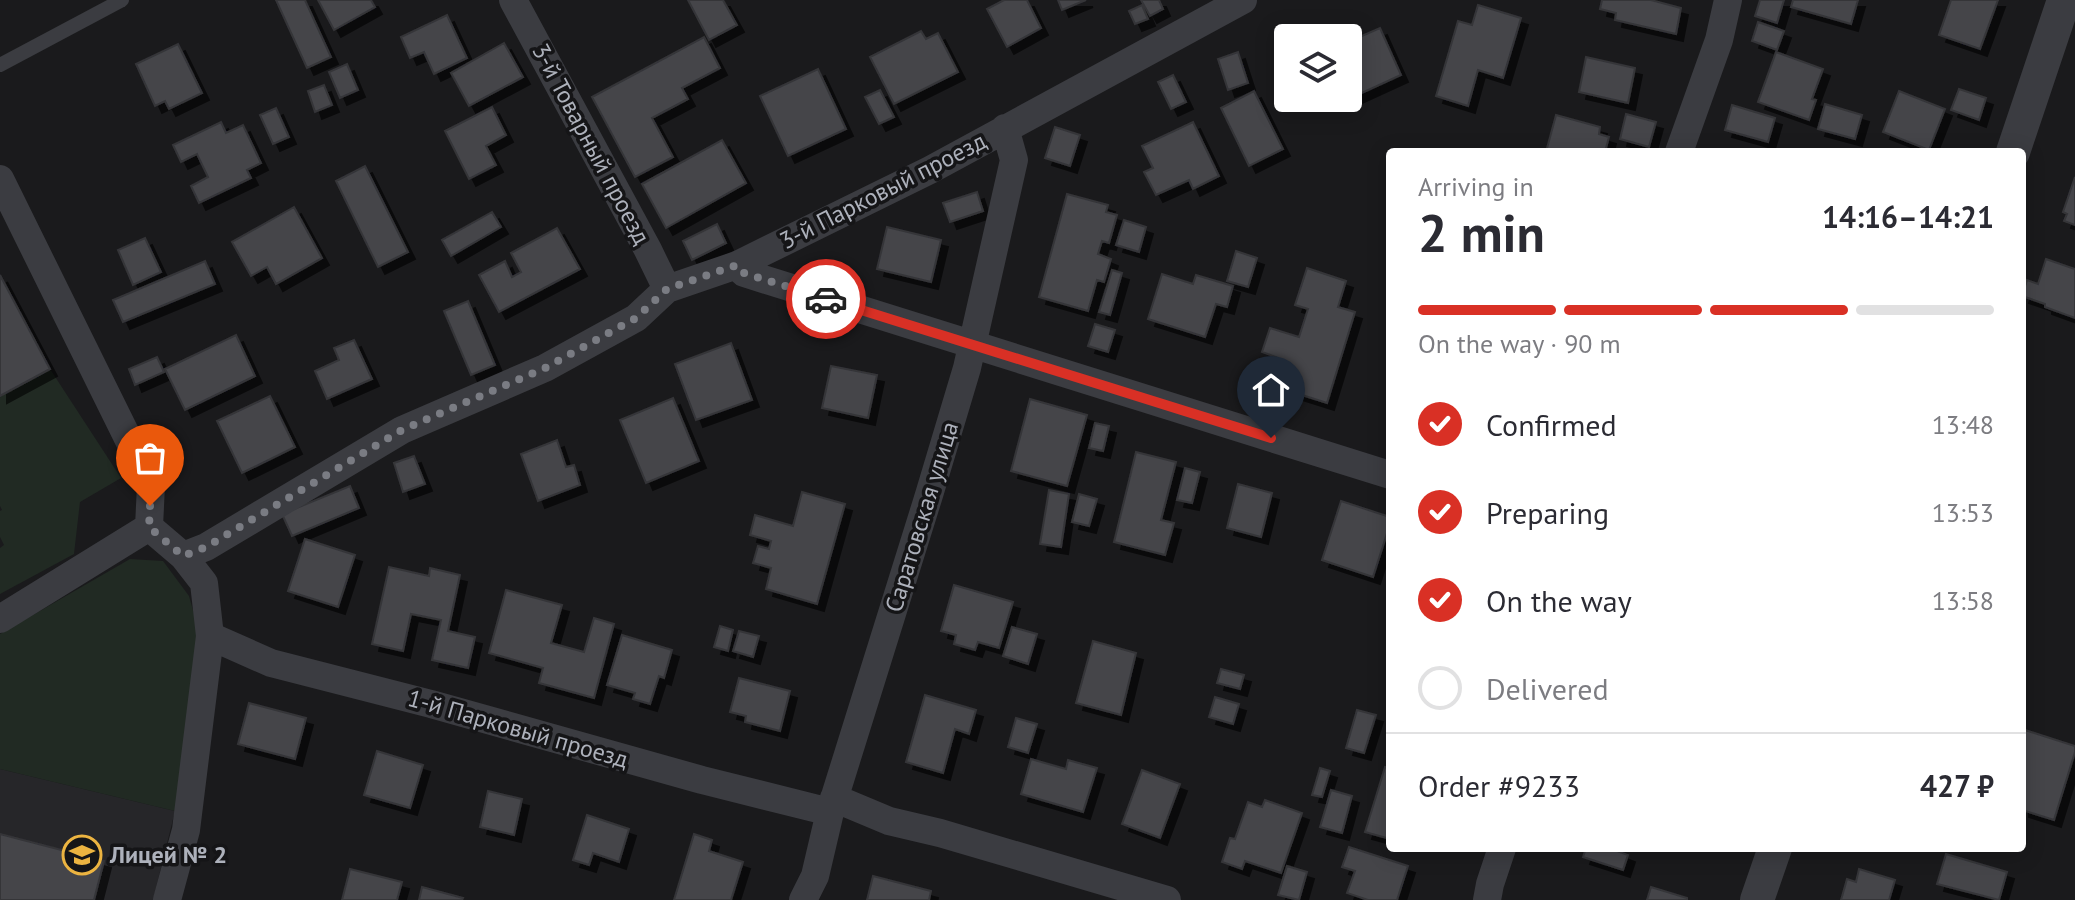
<!DOCTYPE html>
<html lang="en">
<head>
<meta charset="utf-8">
<style>
	body { margin:0; font-family:"PT Sans",sans-serif; background:#f7f7f7; color:#2b2b33; height:100vh; display:flex; flex-direction:column; font-size:30px; white-space:nowrap }
	* { box-sizing:border-box; margin:0 }
	p { font-size:26px; color:#7c7c81 }
	.icon { flex:none; width:44px; height:44px; fill:none; stroke:currentColor; stroke-width:2; stroke-linecap:round; stroke-linejoin:round }
	.map { position:relative; flex:1; overflow:hidden }
	.panel { position:absolute; left:1386px; top:148px; width:640px; height:704px; display:flex; flex-direction:column; background:#fff; border-radius:8px; box-shadow:0 4px 20px #0003 }
	.panel>* { flex:none }
	.controls { position:absolute; left:1274px; top:24px; display:grid; gap:16px }
	.controls a { display:grid; place-items:center; width:88px; height:88px; border-radius:8px; background:#fff; box-shadow:0 4px 20px #0003; font-size:40px }
	.pin { position:absolute; display:grid; place-items:center; width:68px; height:68px; color:#fff; margin:-82px -34px; border-radius:50% 50% 50% 0; rotate:-45deg; box-shadow:0 0 8px #0007 }
	.pin .icon { rotate:45deg }
	.courier { position:absolute; display:grid; place-items:center; width:80px; height:80px; margin:-40px; border:6px solid #d93025; border-radius:50%; background:#fff; color:#222; box-shadow:0 2px 10px #0007 }
	.summary em { font-style:normal; font-weight:700 }
	.summary div { display:flex; flex-direction:column-reverse }
	.summary { display:flex; align-items:center; justify-content:space-between; height:136px; padding:0 32px }
	h1 { font-size:52px; font-weight:700; line-height:60px }
	.bar { display:grid; grid-template-columns:repeat(4,1fr); gap:12px 8px; align-content:center; height:96px; padding:0 32px }
	.bar i { height:10px; border-radius:6px; background:#e1e1e2 }
	.bar .active { background:#d93025 }
	.bar p { grid-column:span 4 }
	.line { display:flex; align-items:center; gap:20px; padding:0 32px; border-top:2px solid #e1e1e2 }
	.line div { flex:1 }
	ol { padding:0 32px; list-style:none }
	li { display:flex; align-items:center; gap:24px; height:88px }
	li p { margin-inline-start:auto }
	li .icon { padding:8px; border-radius:50%; background:#d93025; color:#fff; stroke-width:4 }
	li:last-child { color:#7c7c81 }
	li i { width:44px; height:44px; border:4px solid #e1e1e2; border-radius:50% }
	.map>svg:first-child { display:block }
	.built { fill:#262629 }
	.green { fill:#212a23 }
	.building { fill:#444549; stroke:#343438; stroke-width:2; filter:url(#shadow) }
	.lines { fill:none; stroke-linecap:round; stroke-linejoin:round }
	.service { stroke:#3b3c41; stroke-width:14 }
	.minor { stroke:#3b3c41; stroke-width:28 }
	.tertiary { stroke:#3b3c41; stroke-width:34 }
	.done { stroke:#7a7c83; stroke-width:8; stroke-dasharray:0 14.4 }
	.route { stroke:#d93025; stroke-width:10 }
	.labels { text-anchor:middle; stroke-width:7; stroke-linejoin:round; paint-order:stroke }
	.street-label { font-size:24px; fill:#adb1bb; stroke:#151517 }
	.poi-label { font-size:24px; font-weight:bold; fill:#adb1bb; stroke:#151517; text-anchor:start }
</style>
</head>
<body>
<div class="map">
<svg width="2075" height="900" viewBox="0 0 2075 900">
	<defs>
		<filter id="shadow"><feDropShadow dx="7" dy="7" stdDeviation="0" flood-color="#0009"/></filter>
	</defs>
	<rect width="100%" height="100%" fill="#1a1a1c"/>
	<path class="built" d="M0,769L175,811L153,900H0Z"/>
	<path class="green" d="M50,369L121,478L80,502L74,554L0,594V548L4,545L0,537V511L2,510L0,506V396Z
		M130,559L163,561L189,596L201,639L175,811L0,769V634Z"/>
	<path class="building" d="M276,0H305L331,57L307,68Z
		M318,0H371L375,7L334,30Z
		M688,0H723L737,25L709,40Z
		M1004,0H1027L1041,28L1007,47L987,9Z
		M1058,0H1086L1062,10Z
		M1141,0H1159L1163,9L1150,16Z
		M1602,0H1651L1681,8L1676,34L1615,20L1616,13L1600,9Z
		M1760,0H1784L1777,23L1755,16Z
		M1793,0H1858L1851,24L1791,7Z
		M1951,0H1998L1980,49L1939,35Z
		M1142,5L1148,19L1135,24L1129,11Z
		M1478,5L1521,18L1503,78L1478,70L1468,106L1436,96L1458,21L1472,25Z
		M447,15L467,58L434,74L424,52L410,58L401,37Z
		M1758,22L1784,31L1777,50L1752,41Z
		M1380,28L1401,75L1351,98L1348,92V42Z
		M921,31L926,39L938,33L958,72L894,104L870,57Z
		M704,37L720,68L682,88L688,99L652,118L673,157L635,177L592,97Z
		M504,43L523,77L469,106L451,73Z
		M178,44L202,93L169,109L165,101L155,106L136,64Z
		M1238,52L1248,83L1228,90L1218,59Z
		M1776,52L1823,69L1812,99L1816,100L1809,120L1758,102Z
		M1586,57L1635,68L1628,103L1579,92Z
		M347,64L358,90L340,98L329,72Z
		M818,69L846,129L788,156L760,96Z
		M1173,75L1186,102L1171,109L1158,82Z
		M324,85L332,105L315,112L308,91Z
		M1959,89L1986,98L1979,120L1951,110Z
		M880,90L894,117L879,124L865,97Z
		M1254,91L1283,149L1249,166L1221,108Z
		M1899,91L1945,109L1929,150L1883,132Z
		M1825,104L1862,115L1855,139L1818,129Z
		M1732,105L1775,118L1768,142L1725,130Z
		M492,107L506,135L486,146L496,165L469,179L445,131Z
		M276,108L289,137L273,144L260,115Z
		M1626,114L1656,122L1649,147L1620,139Z
		M1556,115L1600,127L1599,134L1609,137L1605,152H1546Z
		M221,122L226,133L243,125L261,163L247,170L251,178L199,203L191,186L208,177L197,154L181,162L173,145Z
		M1193,122L1219,176L1193,189L1189,180L1156,195L1144,172L1153,168L1142,146Z
		M1055,127L1080,135L1070,166L1045,158Z
		M722,140L746,183L666,228L642,184Z
		M365,166L408,252L378,267L336,181Z
		M2075,177V225L2064,221L2067,214L2063,212Z
		M977,192L983,211L950,222L943,203Z
		M1067,194L1108,205L1106,212L1117,215L1109,243L1102,241L1098,254L1111,259L1104,282L1097,280L1088,311L1039,297Z
		M294,207L322,258L276,284L267,267L251,276L232,242Z
		M492,212L501,227L451,256L442,240Z
		M1124,220L1146,227L1139,252L1116,245Z
		M717,224L726,243L692,260L683,241Z
		M887,227L941,240L931,282L877,269Z
		M557,228L580,269L499,312L479,275L505,261L512,277L521,272L511,253Z
		M145,238L161,272L133,285L118,250Z
		M1236,251L1257,258L1248,287L1227,281Z
		M2046,259L2075,269V318L2045,307V304L2022,296L2027,280L2038,284Z
		M205,261L215,284L123,322L113,300Z
		M1307,268L1346,281L1338,307L1355,312L1327,403L1283,389L1287,376L1271,372L1276,357L1262,352L1270,328L1299,337L1308,309L1295,305Z
		M1112,270L1122,273L1110,315L1099,312Z
		M1162,274L1193,284L1196,275L1233,286L1227,307L1216,304L1205,337L1148,319Z
		M0,275L50,369L0,396Z
		M468,301L495,365L471,375L444,311Z
		M1095,324L1115,330L1108,352L1088,346Z
		M236,335L255,376L185,410L165,369Z
		M354,340L372,379L327,399L315,371L339,360L334,348Z
		M731,343L752,400L696,420L675,364Z
		M157,357L164,372L135,385L129,369Z
		M831,366L877,375L868,418L822,408Z
		M270,396L295,447L242,473L217,421Z
		M673,398L699,461L646,483L620,420Z
		M1030,399L1087,415L1067,486L1011,471Z
		M1095,423L1109,426L1103,451L1089,448Z
		M557,440L566,467L574,465L580,485L538,501L521,454Z
		M1136,452L1176,462L1161,520L1174,523L1165,555L1114,542Z
		M414,456L425,484L403,492L394,463Z
		M1185,468L1200,472L1192,503L1177,500Z
		M1238,484L1272,493L1261,537L1227,528Z
		M350,486L359,508L292,536L282,514Z
		M1049,490L1069,494L1061,547L1040,544Z
		M802,492L845,504L817,604L766,589L771,568L753,563L758,546L769,549L771,541L750,535L755,515L793,526Z
		M1079,494L1097,499L1089,526L1072,522Z
		M1341,501L1390,517V524L1373,577L1322,560Z
		M305,539L355,555L338,607L288,591Z
		M389,567L429,576L430,568L460,575L448,631L475,637L468,668L432,660L441,620L411,614L403,651L372,644Z
		M954,585L1013,602L999,648L978,642L975,650L954,644L956,635L941,631Z
		M506,590L562,605L551,643L584,652L594,618L614,624L594,698L539,683L543,668L489,653Z
		M720,626L733,630L728,651L714,647Z
		M1012,627L1037,634L1028,664L1003,656Z
		M739,631L759,636L753,657L733,651Z
		M622,635L672,650L664,678L659,676L650,704L633,699L635,693L607,685Z
		M1093,641L1136,653L1121,715L1076,703Z
		M1221,669L1244,675L1240,689L1217,683Z
		M739,678L790,691L780,731L745,722L746,716L730,712Z
		M925,695L976,710L969,734L955,729L943,773L906,762Z
		M1215,697L1239,704L1233,724L1209,717Z
		M249,703L306,718L295,759L238,744Z
		M1357,710L1376,715L1364,753L1346,748Z
		M1016,718L1037,724L1028,753L1008,747Z
		M2022,729L2075,746V752L2054,820L2022,810Z
		M377,751L423,765L410,808L364,795Z
		M1031,759L1066,769L1068,760L1097,768L1083,812L1021,794Z
		M1385,767L1390,769V839L1365,832Z
		M1320,768L1330,771L1322,797L1312,795Z
		M1142,770L1180,784L1160,838L1122,824Z
		M1331,790L1352,796L1342,833L1320,827Z
		M488,791L522,799L514,835L480,827Z
		M1265,800L1302,813L1281,873L1245,861L1242,869L1222,862L1230,838L1235,839L1248,802L1262,807Z
		M587,815L629,829L619,862L593,853L589,865L573,860Z
		M0,834L104,861L94,900H0Z
		M694,834L712,840L709,851L743,862L731,900H674Z
		M1349,847L1408,866L1397,900H1368L1347,893L1355,871L1342,867Z
		M1586,848H1609L1628,855L1623,870L1583,857Z
		M1946,854L2007,872L1999,900L1937,884Z
		M1287,866L1307,872L1299,900L1278,895Z
		M350,869L402,882L397,900H342Z
		M1859,869L1895,880L1889,900H1841L1847,879L1856,882Z
		M873,876L931,891L929,900H867Z
		M422,887L463,898L462,900H419Z
		M1651,887L1687,898V900H1647Z"/>
	<g class="lines">
		<path class="service" d="M0,65L122,0"/>
		<path class="minor" d="M513,0L648,250L667,289
			M1679,152L1719,40L1728,0
			M0,179L151,485L149,527
			M737,265L744,273L1390,475
			M149,527L183,556L204,583L210,636L186,830L167,900
			M183,556L206,547L402,430L545,368L636,318L667,289L737,265L930,170L1243,0
			M0,619L149,527
			M210,636L271,663L431,704L702,780L830,812
			M834,798L889,821L940,833L1167,900
			M803,900L815,876L830,812L929,495L967,368L1014,160L1005,128
			M1487,900L1490,884L1502,848"/>
		<path class="tertiary" d="M2013,152L2064,0
			M1757,900L1775,848"/>
	</g>
	<g class="lines">
		<path class="done" d="M150,506L149,527L183,556L206,547L402,430L545,368L636,318L667,289L737,265L744,273L826,299"/>
		<path class="route" d="M826,299L1271,438"/>
	</g>
	<defs>
		<symbol id="school-ring" viewBox="-11 -11 22 22"><circle r="9.5" fill="#151517" stroke="#ecb441" stroke-width="1.5"/><path d="M0-5L7-2L0 1L-7-2ZM-4 1L0 2.5L4 1V4Q0 6-4 4Z" fill="#ecb441"/></symbol>
	</defs>
	<g fill-rule="evenodd">
		<use href="#school-ring" x="60" y="833" width="44" height="44"/>
	</g>
	<g class="labels">
		<g class="street-label">
			<text transform="translate(591 144) rotate(62)" y="8">3-й Товарный проезд</text>
			<text transform="translate(883 191) rotate(-27)" y="8">3-й Парковый проезд</text>
			<text transform="translate(922 517) rotate(-73)" y="8">Саратовская улица</text>
			<text transform="translate(518 729) rotate(16)" y="8">1-й Парковый проезд</text>
		</g>
		<g class="poi-label">
			<text x="110" y="863">Лицей № 2</text>
		</g>
	</g>
</svg>
<div class="controls">
<a><svg class="icon" aria-label="layers" viewBox="0 0 24 24"><path d="M12 4l9 5-9 5-9-5zM3 14l9 5 9-5"/></svg></a>
</div>
<div class="pin" style="left:150px;top:506px;background:#ea580c"><svg class="icon" aria-label="bag" viewBox="0 0 24 24"><path d="M5 8h14l-1 12H6zM9 8a3 3 0 0 1 6 0"/></svg></div>
<div class="pin" style="left:1271px;top:438px;background:#1f2937"><svg class="icon" aria-label="home" viewBox="0 0 24 24"><path d="M3 11l9-7 9 7M6 9v11h12V9"/></svg></div>
<div class="courier" style="left:826px;top:299px"><svg class="icon" aria-label="car" viewBox="0 0 24 24"><path d="M5 17H2v-5l4-1 3-4h7l3 4 3 1v5h-3M9 17h6M6 11h13"/><circle cx="7" cy="17" r="2"/><circle cx="17" cy="17" r="2"/></svg></div>
<section class="panel">
<div class="summary"><div><h1>2 min</h1><p>Arriving in</p></div><em>14:16–14:21</em></div>
<div class="bar"><i class="active"></i><i class="active"></i><i class="active"></i><i></i><p>On the way · 90 m</p></div>
<ol>
<li><svg class="icon" aria-label="check" viewBox="0 0 24 24"><path d="M5 12l5 5 9-10"/></svg>Confirmed<p>13:48</p></li>
<li><svg class="icon" aria-label="check" viewBox="0 0 24 24"><path d="M5 12l5 5 9-10"/></svg>Preparing<p>13:53</p></li>
<li><svg class="icon" aria-label="check" viewBox="0 0 24 24"><path d="M5 12l5 5 9-10"/></svg>On the way<p>13:58</p></li>
<li><i></i>Delivered</li>
</ol>
<div class="line" style="height:104px"><div>Order #9233</div><b>427 ₽</b></div>
</section>
</div>
</body>
</html>
